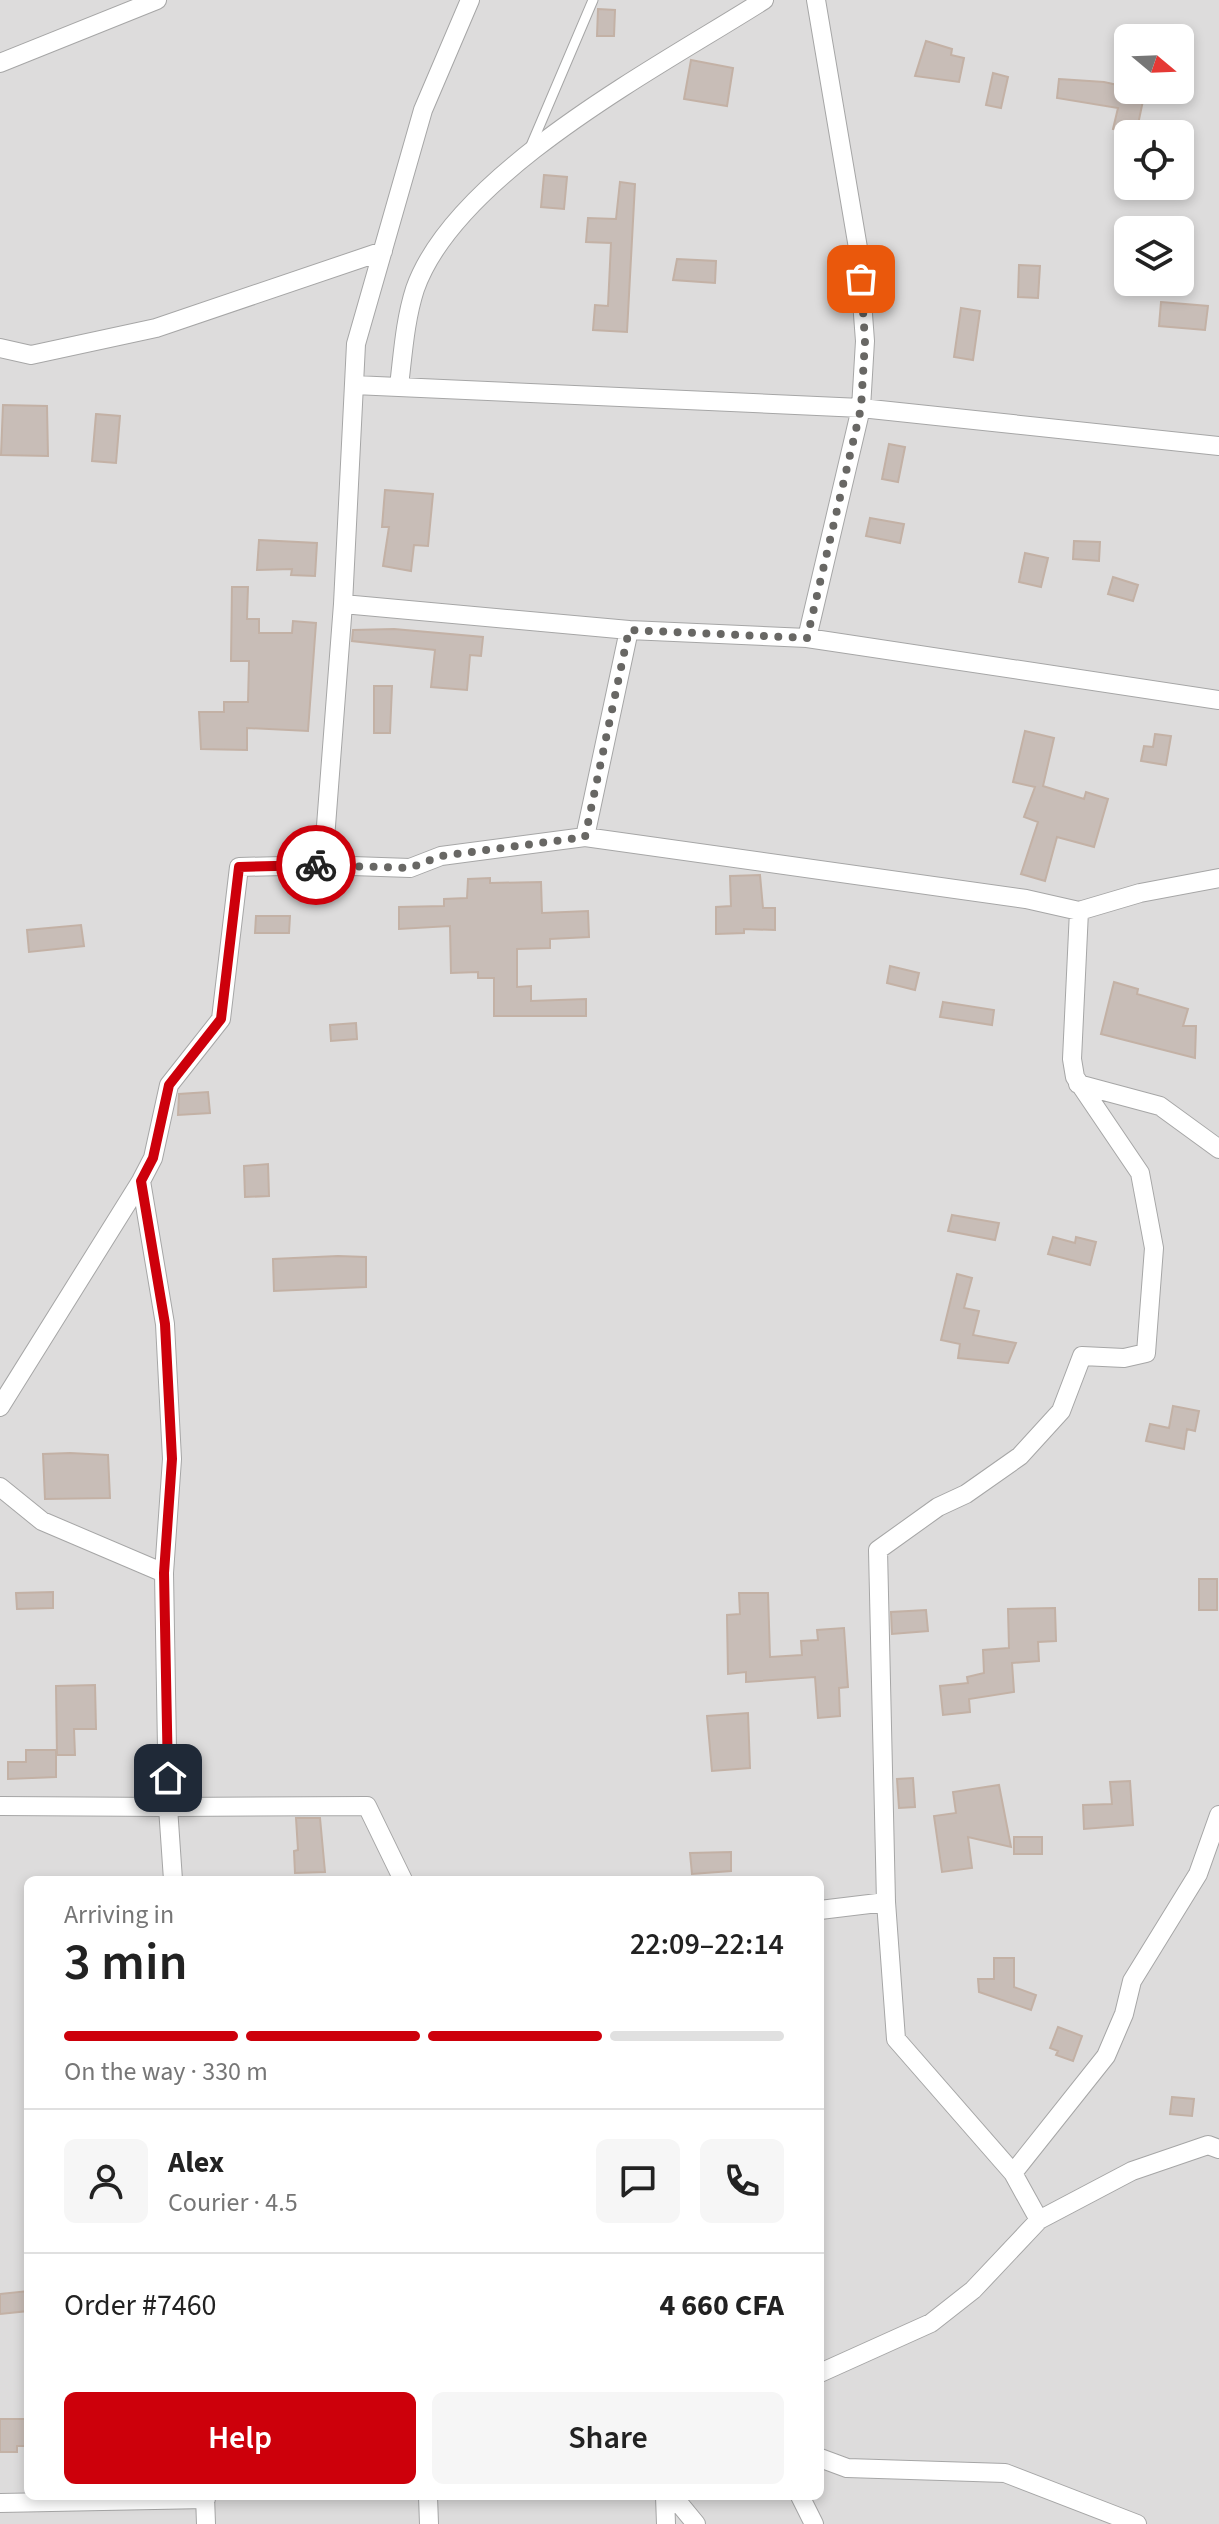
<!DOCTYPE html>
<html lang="en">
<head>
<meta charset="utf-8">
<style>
	body { margin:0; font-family:"Source Sans 3",sans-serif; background:#f6f6f6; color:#222; height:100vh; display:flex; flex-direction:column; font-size:30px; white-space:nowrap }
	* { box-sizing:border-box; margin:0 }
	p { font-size:26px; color:#767676 }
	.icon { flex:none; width:44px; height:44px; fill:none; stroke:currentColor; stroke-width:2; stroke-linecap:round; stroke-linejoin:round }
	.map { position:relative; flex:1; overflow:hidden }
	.details { position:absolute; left:24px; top:1876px; width:800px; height:624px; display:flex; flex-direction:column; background:#fff; border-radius:12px; box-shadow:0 4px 12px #0003 }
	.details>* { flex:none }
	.needle { width:52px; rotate:109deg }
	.buttons { position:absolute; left:1114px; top:24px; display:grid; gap:16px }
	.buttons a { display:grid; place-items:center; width:80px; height:80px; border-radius:12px; background:#fff; box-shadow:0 4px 12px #0003; font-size:40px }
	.pin { position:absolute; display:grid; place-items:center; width:68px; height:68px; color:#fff; margin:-34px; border-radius:16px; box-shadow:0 4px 12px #0006 }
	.courier { position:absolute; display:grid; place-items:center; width:80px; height:80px; margin:-40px; border:6px solid #cd000b; border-radius:50%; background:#fff; color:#222; box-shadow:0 2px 10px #0007 }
	.headline em { font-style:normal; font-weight:600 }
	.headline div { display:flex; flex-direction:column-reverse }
	.headline { display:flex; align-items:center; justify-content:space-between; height:136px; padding:0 40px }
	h1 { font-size:52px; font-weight:600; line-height:60px }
	.bar { display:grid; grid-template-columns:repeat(4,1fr); gap:12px 8px; align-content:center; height:96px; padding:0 40px }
	.bar i { height:10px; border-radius:6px; background:#e0e0e0 }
	.bar .active { background:#cd000b }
	.bar p { grid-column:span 4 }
	.line { display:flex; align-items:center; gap:20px; padding:0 40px; border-top:2px solid #e0e0e0 }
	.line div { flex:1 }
	.round { display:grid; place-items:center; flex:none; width:84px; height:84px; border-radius:12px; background:#f6f6f6 }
	.primary-button { display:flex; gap:16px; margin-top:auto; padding:16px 40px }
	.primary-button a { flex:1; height:92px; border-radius:12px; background:#cd000b; color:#fff; font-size:32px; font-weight:600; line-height:92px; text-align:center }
	.primary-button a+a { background:#f6f6f6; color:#222 }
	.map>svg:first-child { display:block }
	.residential { fill:#dddcdc; fill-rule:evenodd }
	.building { fill:#c8bdb7; stroke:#c3b1a5; stroke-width:2 }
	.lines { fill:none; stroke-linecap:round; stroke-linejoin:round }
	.service-casing { stroke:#a6a6a6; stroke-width:11 }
	.minor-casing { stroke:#a6a6a6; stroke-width:20 }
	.service { stroke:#fff; stroke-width:9 }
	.minor { stroke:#fff; stroke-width:18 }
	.done { stroke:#686764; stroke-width:8; stroke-dasharray:0 14.4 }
	.route { stroke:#cd000b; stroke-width:10 }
</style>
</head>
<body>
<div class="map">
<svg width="1219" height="2524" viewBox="0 0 1219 2524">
	<rect width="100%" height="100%" fill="#f0ece4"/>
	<path class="residential" d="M0,0H1219V2524H0ZM1128,38H1180V90H1128ZM1128,134H1180V186H1128ZM1128,230H1180V282H1128ZM28,1880H820V2496H28Z"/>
	<path class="building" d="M598,9L615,10L614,36H597Z
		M926,41L952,49L951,55L964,58L959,82L915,76Z
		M691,60L733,68L727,106L684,99Z
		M993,73L1008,77L1001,108L986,105Z
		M1059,79L1104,82L1145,91L1136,134L1113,129L1118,108L1057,98Z
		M544,175L567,177L564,209L541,207Z
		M620,182L635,184L627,332L593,330L595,305L608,306L611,243L586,242L588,218L616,219Z
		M677,259L716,261L715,283L673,280Z
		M1019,265L1040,266L1038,298L1018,297Z
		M1161,302L1208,306L1205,330L1159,326Z
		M961,308L980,311L973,360L954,357Z
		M3,405L47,406L48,456L1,455Z
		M96,414L120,416L116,463L92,461Z
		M889,444L905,447L898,482L882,479Z
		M385,490L433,494L428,546L414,545L411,571L383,566L389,527H382Z
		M870,518L904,524L900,543L866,536Z
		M259,540L317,543L315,576L291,575L292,569L257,570Z
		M1074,541L1100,542L1099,561L1073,559Z
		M1025,553L1048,558L1041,587L1019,582Z
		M1113,577L1138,585L1133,601L1108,594Z
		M232,587H248L247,619H259V633H292L293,621L316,623L308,731L247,728V750L201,749L199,712H224V702H248L249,661H231Z
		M394,629L483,637L481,656L470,655L467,690L431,687L435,650L352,641L353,630Z
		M374,686H392L390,733H374Z
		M1025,731L1054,738L1043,786L1084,799L1086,792L1108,799L1094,847L1057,837L1045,881L1021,874L1038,822L1024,817L1035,787L1013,782Z
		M1155,734L1171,736L1166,765L1141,761L1144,746L1153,747Z
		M760,875L763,908H775V930L744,929V933L716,934V907L731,906L730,876Z
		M490,878V883L541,882L542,913L588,911L589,937L550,939V948L517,949V987L531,986V1001L586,999V1016H494V978H478V972L451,973L450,926L399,929V907L444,906V899L467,898L468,879Z
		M256,916H290L289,933H255Z
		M81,925L84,946L29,952L27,930Z
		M890,966L919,973L915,990L887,983Z
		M1114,982L1138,989L1137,994L1188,1009L1183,1026H1196L1195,1058L1101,1034Z
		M943,1002L994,1010L992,1025L940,1017Z
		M356,1023L357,1039L331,1041L330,1025Z
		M208,1092L210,1113L178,1115L179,1094Z
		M268,1164L269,1196L245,1197L244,1166Z
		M952,1215L999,1223L995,1240L948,1231Z
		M1053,1237L1075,1243L1076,1237L1096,1242L1090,1265L1048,1254Z
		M338,1256L366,1257V1287L274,1291L273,1259Z
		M957,1274L972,1278L964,1308L979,1311L973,1335L1016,1343L1008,1363L958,1358L960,1344L941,1340Z
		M1173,1406L1199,1411L1195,1431L1187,1429L1184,1449L1146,1441L1150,1424L1169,1428Z
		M70,1453L108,1455L110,1498L45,1499L43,1454Z
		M1199,1579H1217V1610H1199Z
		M53,1592V1608L17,1609L16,1593Z
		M739,1593H768L770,1657L802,1655L801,1641L818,1640L817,1630L844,1628L848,1687L839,1688L840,1716L818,1718L815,1677L746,1682V1672L728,1674L727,1615L740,1614Z
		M1055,1608L1056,1641L1038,1642L1039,1661L1012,1663L1014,1692L969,1699L970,1712L943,1715L940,1686L968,1683L967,1677L984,1673L983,1650L1009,1648L1008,1609Z
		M926,1610L928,1631L892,1634L891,1612Z
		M95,1685L96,1729H74L75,1755H57L56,1686Z
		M748,1713L750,1768L712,1771L707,1716Z
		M26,1750H56V1777L8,1779V1762H26Z
		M913,1778L915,1807L899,1808L897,1779Z
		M1130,1781L1133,1825L1084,1829L1083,1805L1112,1804L1110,1782Z
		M999,1785L1011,1847L968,1837L972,1868L942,1872L934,1816L956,1813L953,1792Z
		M296,1818H320L325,1872L295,1873L294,1851L298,1850Z
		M1014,1837H1042V1854H1014Z
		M731,1852V1871L692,1874L690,1853Z
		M994,1958H1014V1987L1036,1995L1031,2010L979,1992L978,1979H994Z
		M1058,2027L1082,2036L1073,2061L1056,2055L1058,2051L1050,2048Z
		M1172,2097L1194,2099L1192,2116L1170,2114Z
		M28,2291V2311L0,2314V2294Z
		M0,2419H28V2446H17V2452H0Z"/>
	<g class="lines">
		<defs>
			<path id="service" d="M530,148L593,0"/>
			<path id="minor" d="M0,63L157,0
				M0,348L31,355L156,328L383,251
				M354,385L861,408L1219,446
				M399,386C403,353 405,320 415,289C456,172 662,65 764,0
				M343,604L629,630
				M807,638L861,408L865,341L858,248L816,0
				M585,837L1026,899L1079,911L1072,1059L1075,1077L1140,1173L1154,1248L1146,1353L1124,1358L1082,1356L1061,1411L1020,1456L966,1494L938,1507L878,1550L886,1902L896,2039L1013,2173L1039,2220
				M323,865L410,868L441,856L585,837L629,630L807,638L1219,700
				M1079,911L1140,893L1219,878
				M1078,1084L1160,1106L1219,1149
				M141,1181L165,1324L172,1459L164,1573L168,1807L367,1806L403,1880
				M0,1407L141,1181L153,1158L169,1085L221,1019L239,867L323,865L343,604L356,344L423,110L470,0
				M0,1487L42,1521L164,1573
				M0,1806L168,1807L173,1880
				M820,1910L886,1902
				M1013,2173L1106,2056L1124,2014L1132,1981L1198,1874L1219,1815
				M820,2373L931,2323L973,2290L1039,2220L1132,2171L1208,2145L1219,2149
				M820,2458L847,2468L1005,2473L1137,2524
				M205,2496L206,2524
				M428,2496L429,2524
				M665,2496L666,2524
				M673,2496L696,2524
				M800,2496L814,2524
				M0,2503L206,2499"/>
		</defs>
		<use href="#service" class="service-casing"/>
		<use href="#minor" class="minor-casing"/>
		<use href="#service" class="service"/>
		<use href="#minor" class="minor"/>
	</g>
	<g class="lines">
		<path class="done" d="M316,865L410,868L441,856L585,837L629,630L807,638L861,408L865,341L861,279"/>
		<path class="route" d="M168,1778L164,1573L172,1459L165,1324L141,1181L153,1158L169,1085L221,1019L239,867L316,865"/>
	</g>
</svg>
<div class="buttons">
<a><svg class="needle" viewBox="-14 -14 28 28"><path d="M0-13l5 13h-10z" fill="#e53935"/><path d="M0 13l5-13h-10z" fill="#767676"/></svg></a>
<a><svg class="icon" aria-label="locate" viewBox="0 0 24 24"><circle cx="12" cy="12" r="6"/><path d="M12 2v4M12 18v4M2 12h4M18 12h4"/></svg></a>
<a><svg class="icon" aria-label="layers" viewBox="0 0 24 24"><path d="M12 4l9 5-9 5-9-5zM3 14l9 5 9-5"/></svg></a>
</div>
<div class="pin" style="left:861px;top:279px;background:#ea580c"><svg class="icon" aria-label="bag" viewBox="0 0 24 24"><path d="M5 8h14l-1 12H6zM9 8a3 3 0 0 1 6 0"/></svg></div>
<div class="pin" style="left:168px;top:1778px;background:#1f2937"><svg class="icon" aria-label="home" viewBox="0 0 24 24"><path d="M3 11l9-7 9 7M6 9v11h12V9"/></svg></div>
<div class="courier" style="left:316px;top:865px"><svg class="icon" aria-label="bike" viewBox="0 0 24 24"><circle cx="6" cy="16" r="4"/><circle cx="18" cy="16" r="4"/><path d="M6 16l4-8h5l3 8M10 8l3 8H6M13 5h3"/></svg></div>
<section class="details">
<div class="headline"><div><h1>3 min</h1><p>Arriving in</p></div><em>22:09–22:14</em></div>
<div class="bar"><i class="active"></i><i class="active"></i><i class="active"></i><i></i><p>On the way · 330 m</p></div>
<div class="line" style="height:144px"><a class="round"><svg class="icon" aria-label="person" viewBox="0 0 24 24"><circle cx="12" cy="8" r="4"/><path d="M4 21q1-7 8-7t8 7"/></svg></a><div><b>Alex</b><p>Courier · 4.5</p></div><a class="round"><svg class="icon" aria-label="chat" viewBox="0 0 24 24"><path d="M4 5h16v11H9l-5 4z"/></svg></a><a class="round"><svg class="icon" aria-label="phone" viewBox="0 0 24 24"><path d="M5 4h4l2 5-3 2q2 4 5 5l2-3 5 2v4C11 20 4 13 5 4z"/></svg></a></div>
<div class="line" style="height:104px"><div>Order #7460</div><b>4 660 CFA</b></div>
<div class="primary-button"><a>Help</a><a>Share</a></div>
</section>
</div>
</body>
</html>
